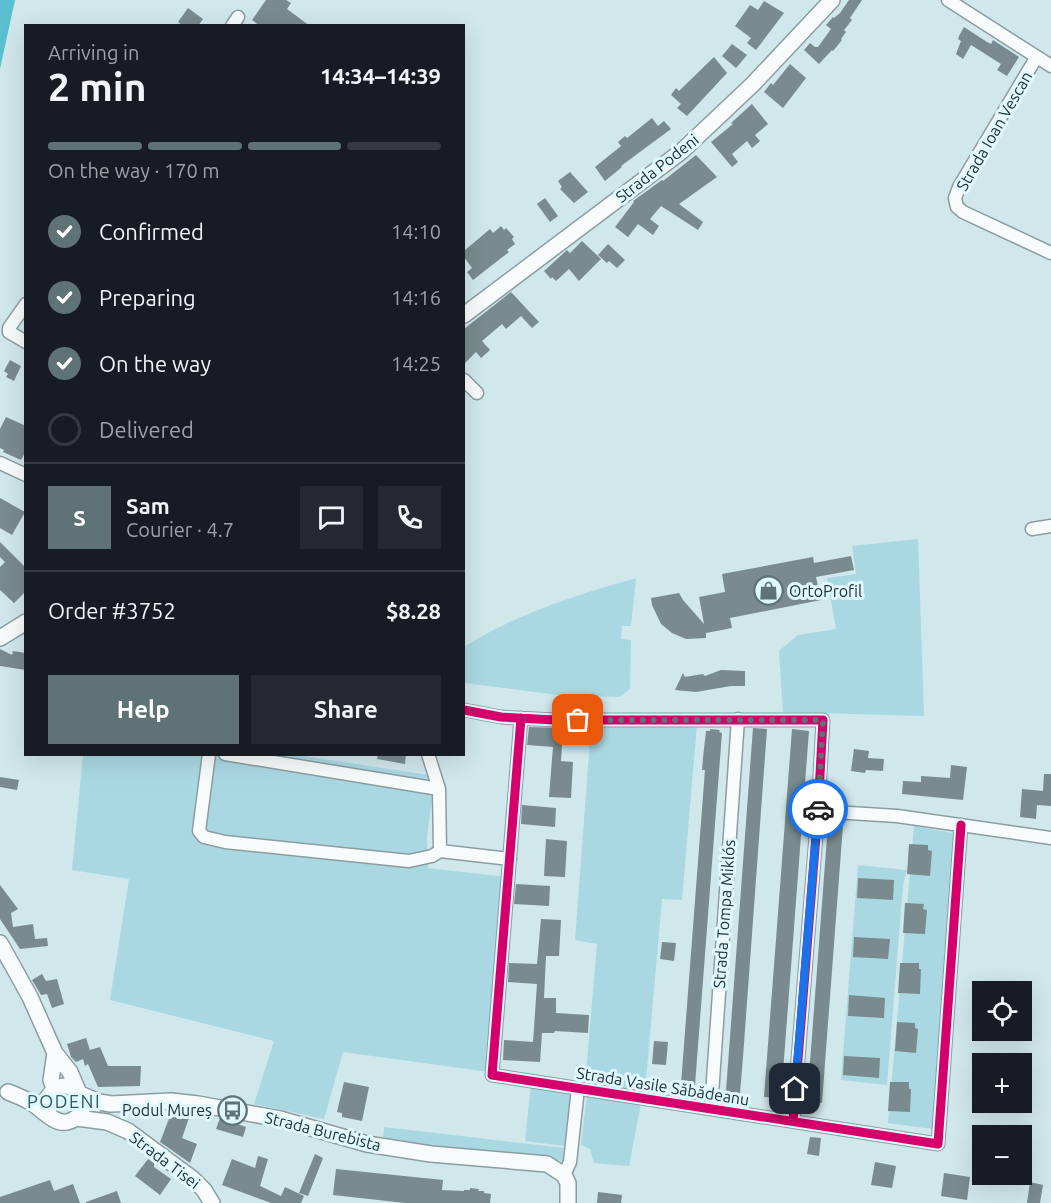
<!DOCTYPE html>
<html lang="en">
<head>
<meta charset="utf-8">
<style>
	body { margin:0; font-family:Ubuntu,sans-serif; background:#242831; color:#f1f3f6; height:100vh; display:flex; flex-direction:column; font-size:22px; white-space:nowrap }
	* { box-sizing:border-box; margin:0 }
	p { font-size:20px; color:#9ea1a6 }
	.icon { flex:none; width:33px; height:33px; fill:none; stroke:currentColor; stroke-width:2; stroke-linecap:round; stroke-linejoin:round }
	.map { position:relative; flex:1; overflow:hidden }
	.sheet { position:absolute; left:24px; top:24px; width:441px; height:732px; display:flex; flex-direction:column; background:#171b24; border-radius:0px; box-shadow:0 6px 24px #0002 }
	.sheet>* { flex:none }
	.buttons { position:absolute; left:972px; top:981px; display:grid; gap:12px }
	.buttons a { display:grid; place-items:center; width:60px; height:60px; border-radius:0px; background:#171b24; box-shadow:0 6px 24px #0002; font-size:30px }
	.pin { position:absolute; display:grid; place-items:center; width:51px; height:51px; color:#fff; margin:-26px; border-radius:12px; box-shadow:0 3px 9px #0006 }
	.courier { position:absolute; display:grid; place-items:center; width:60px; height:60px; margin:-30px; border:4px solid #1a73e8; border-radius:50%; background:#fff; color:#222; box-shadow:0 2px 8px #0007 }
	.overview em { font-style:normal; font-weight:700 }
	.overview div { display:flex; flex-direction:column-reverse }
	.overview { display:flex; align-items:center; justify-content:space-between; height:102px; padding:0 24px }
	h1 { font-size:39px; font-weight:700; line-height:45px }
	.bar { display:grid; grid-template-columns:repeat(4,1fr); gap:9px 6px; align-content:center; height:72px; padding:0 24px }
	.bar i { height:8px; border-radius:4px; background:#363941 }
	.bar .on { background:#5f7276 }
	.bar p { grid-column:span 4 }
	.line { display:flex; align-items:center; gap:15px; padding:0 24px; border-top:2px solid #363941 }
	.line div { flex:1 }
	.round { display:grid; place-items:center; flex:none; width:63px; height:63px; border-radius:0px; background:#242831 }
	ol { padding:0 24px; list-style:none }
	li { display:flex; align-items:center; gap:18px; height:66px }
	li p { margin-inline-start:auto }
	li .icon { padding:6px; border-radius:50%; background:#5f7276; color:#fff; stroke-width:4 }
	li:last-child { color:#9ea1a6 }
	li i { width:33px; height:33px; border:3px solid #363941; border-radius:50% }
	.button { display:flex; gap:12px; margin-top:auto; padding:12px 24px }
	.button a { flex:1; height:69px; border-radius:0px; background:#5f7276; color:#fff; font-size:24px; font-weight:700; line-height:69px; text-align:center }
	.button a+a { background:#242831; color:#f1f3f6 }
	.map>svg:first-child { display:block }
	.green { fill:#aad8e2 }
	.water { fill:#5abfd1 }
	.building { fill:#798b8e }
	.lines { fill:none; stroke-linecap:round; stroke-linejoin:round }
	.minor-casing { stroke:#8b9da1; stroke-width:15 }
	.major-casing { stroke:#8b9da1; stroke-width:18 }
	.minor { stroke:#f8fbfc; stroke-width:12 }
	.major { stroke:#f8fbfc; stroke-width:15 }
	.cycleway-casing { stroke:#dff8fe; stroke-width:13 }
	.cycleway { stroke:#d6006c; stroke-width:9 }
	.done { stroke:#5f7276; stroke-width:6; stroke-dasharray:0 10.8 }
	.route { stroke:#1a73e8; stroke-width:8 }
	.labels { text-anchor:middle; stroke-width:6; stroke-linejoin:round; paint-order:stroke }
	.street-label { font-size:16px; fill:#223336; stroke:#dff8fe }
	.poi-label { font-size:16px; fill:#223336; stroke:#dff8fe; text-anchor:start }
	.neighbourhood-label { font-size:18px; letter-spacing:1.5px; fill:#325860; stroke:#dff8fe }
</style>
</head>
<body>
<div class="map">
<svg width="1051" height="1203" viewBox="0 0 1051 1203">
	<rect width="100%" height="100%" fill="#d0e7ec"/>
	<path class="green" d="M918,539L924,716L783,712L779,651L798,635L836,629L827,578L856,574L852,546Z
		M636,578L631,626H622L621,639L631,640L630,689L620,697L558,695L464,683V647C515,614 577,595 636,578Z
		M697,725L682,900L662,899L645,1091L585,1085L597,944L575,940L591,727Z
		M83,755H297L435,776L427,837L428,868L506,877L489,1072L343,1052L324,1119L254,1104L274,1041L110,1000L129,879L72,870Z
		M914,826L953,833L932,1129L888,1123Z
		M858,865L907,870L903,885L887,1085L841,1080Z
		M531,1084L573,1091L565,1146L525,1141Z
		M587,1095L641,1103L629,1166L594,1163L590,1149L581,1145Z
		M384,1127L564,1148L563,1161L383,1140Z"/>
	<path class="water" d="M0,0H15L0,69Z"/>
	<path class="building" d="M266,0H286L291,3L287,9L310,26H260L252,20Z
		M849,0H862L850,18L852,20L844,30L846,32L841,39L842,40L833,51L832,50L819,64L804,50L810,43L815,47H818L831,29L826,25L833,17L834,18L840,13Z
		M764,1L784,13L756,50L747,43L751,38L735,26L750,5L758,10Z
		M188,8L203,19L198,26H183L178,22Z
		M964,27L987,42L991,44L993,40L1019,57L1007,76L997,70L1001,64L971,45L963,59L956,54L961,41L958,39L959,36Z
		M732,44L747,55L736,68L722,56Z
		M714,57L727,73L687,116L677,108L681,104L671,95L676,88L679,91Z
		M790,64L806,78L783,108L764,92L771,83L773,85Z
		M752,104L768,124L755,135L760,141L752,148L747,141L732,154L738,162L732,167L711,142L733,124L731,123Z
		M652,118L658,126L664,121L671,129L621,166L622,167L605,181L595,167L621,146L618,142L625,136L627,138Z
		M696,155L717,177L679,204L703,222L698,230L661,206L650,219L659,226L653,235L638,224L628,237L615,227L634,202L633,201L662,180L663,181Z
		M570,172L588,192L574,203L560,189L562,187L558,181Z
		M545,198L558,216L550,222L537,204Z
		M501,226L504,230L506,228L514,237L512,239L515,244L507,250L509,252L473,280L467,272L472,268L464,257V251L490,229L493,233Z
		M582,241L601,259L579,281L569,269L556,281L552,277L551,279L544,271L567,250L570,253Z
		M608,244L625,260L617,268L609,261L607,263L598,255Z
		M511,292L539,322L532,328L521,316L506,329L502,324L482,341L490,350L481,358L476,352L464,364V329Z
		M10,360L21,366L14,381L6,377L8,374L4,371Z
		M6,417L26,426V451L21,460L3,452L4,450L0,448V429Z
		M0,498L25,512L12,535L0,528Z
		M0,542L26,568V591L14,603L0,590V567L5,562L0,557Z
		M851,556L854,570L816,577L821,600L730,618L732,628L706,633V638L686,639L672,633L661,624L652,605L651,598L679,593L683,600L704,624L699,597L725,592L722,574L813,557L814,563Z
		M0,649L12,655L13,651L26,653V670L0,666Z
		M721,670L745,671V686H731L696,692L675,690L683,673L685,677L703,674L705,676Z
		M529,727L563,728L561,761L573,762L571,798L549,797L553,747L527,745Z
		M753,728L767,729L743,1057L740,1093H737V1095L728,1094V1092L726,1091Z
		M710,729L720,730L719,732L722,733L695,1085H693V1088L683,1087L684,1085L681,1084L705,770H702L703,758L706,731H710Z
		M792,729L809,731L781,1098L764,1097Z
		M854,749L869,751L868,758L884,759L883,771L866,770L865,773L851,771Z
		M378,754H406L405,764L377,759Z
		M951,765L967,767L963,800L902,794L903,781L921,782V776L950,778Z
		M1044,774H1051V806L1037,805L1036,819L1020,817L1022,789L1043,791Z
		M0,777L19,780L17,790L0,787Z
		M522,805L556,808L555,827L521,824Z
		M828,824L843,825L822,1103L807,1102Z
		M546,839L567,841L565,877L544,876Z
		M909,844L928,845V850L932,851L930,876L907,874Z
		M858,878L894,880L893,900L857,898Z
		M516,884L550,886L549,906L514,904Z
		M0,885L18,909L11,913L13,927L33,924L35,939L47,938L48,946L20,949L0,919Z
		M905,903L924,904L923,909L927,910L925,934L903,933Z
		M541,919L561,920L559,956H546L544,998H556V1013L589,1015L588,1033L555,1031L554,1033H542L540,1062L503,1060L504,1040L533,1042L537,984L508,982L509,963L537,964Z
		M854,937L890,939L888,959L853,957Z
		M662,942L676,943L674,961L660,959Z
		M900,963H919V969H921L920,994L898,993Z
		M42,974L46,981L57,979L64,1004L52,1008L47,994L41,995L32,980Z
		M849,995L885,998L884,1018L848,1016Z
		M897,1022L915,1023V1028L918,1029L916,1053L895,1051Z
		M86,1038L90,1050L100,1047L108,1066H141L140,1086L98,1087L88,1064L85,1066L83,1059L76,1062L71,1057L67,1044Z
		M654,1041L668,1042L666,1065L652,1064Z
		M844,1056L880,1058L879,1078L843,1075Z
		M344,1082L369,1087L362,1121L342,1117V1113L337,1112Z
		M890,1082H909V1089H911L910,1112L888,1111Z
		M172,1111L189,1118L182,1138L197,1144L190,1163L160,1142Z
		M220,1118L246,1127L243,1137L216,1129Z
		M810,1137L821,1138L819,1156L807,1154Z
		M315,1154L323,1158L308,1196L299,1193Z
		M258,1156L268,1159L260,1186L281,1196L285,1187L304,1196L301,1203H271L222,1185L232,1159L255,1168Z
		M148,1159L154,1163V1167L171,1179L160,1195L135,1176Z
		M875,1162L896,1166L892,1188L871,1185Z
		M336,1169L443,1180L442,1190L464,1191V1190H470V1188L479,1189L478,1191H484V1193L491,1194L490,1203H405L333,1195Z
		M944,1173L970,1177L967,1200L941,1196Z
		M50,1180L54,1191L73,1184L80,1203H0V1197Z
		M1030,1182L1043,1185L1040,1203H1027Z
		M117,1191L121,1203H86V1202Z
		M598,1192L622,1195L621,1203H597Z"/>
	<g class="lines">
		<defs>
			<path id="minor" d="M948,0L1051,66
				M232,26L238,17
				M1036,58L959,187L955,198L957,207L963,212L1051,253
				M26,304L9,328V332L26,342
				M464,380L477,393
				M0,463L26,475
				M1032,529L1051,526
				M464,710L501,717L555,720H823L818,811L793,1121
				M521,718L492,1075L938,1144L961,825
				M209,754L199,831L204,837L225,842L409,861L432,856L440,851L439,789L428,754
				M225,754L439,789
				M818,811L897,816L1051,838
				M440,851L510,859
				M711,1109L738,719
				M564,1175L570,1162L578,1088"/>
			<path id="major" d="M464,315L682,151L753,84L832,0
				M0,638L26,622
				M0,943L30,997L55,1053L70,1072L78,1091
				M54,1089L51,1080L55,1053
				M8,1092C16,1095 23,1098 30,1102C41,1108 54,1125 67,1122C96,1115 82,1075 54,1089L46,1100L49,1114
				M80,1094L99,1102L111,1104L171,1101L198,1104L280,1119L367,1144L431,1154L547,1164L564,1175L568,1183V1203
				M77,1118L107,1122L128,1131L193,1179L204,1190L212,1203"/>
		</defs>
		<use href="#minor" class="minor-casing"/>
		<use href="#major" class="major-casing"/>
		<use href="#minor" class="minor"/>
		<use href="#major" class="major"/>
		<defs>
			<path id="cycleway" d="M464,710L501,717L555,720H823L818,811L793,1121
				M521,718L492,1075L938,1144L961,825"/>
		</defs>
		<use href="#cycleway" class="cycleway-casing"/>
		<use href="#cycleway" class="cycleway"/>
	</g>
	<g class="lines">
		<path class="done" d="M578,720H823L818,809"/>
		<path class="route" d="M795,1089L818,809"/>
	</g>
	<defs>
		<symbol id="shop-ring" viewBox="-11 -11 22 22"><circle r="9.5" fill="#dff8fe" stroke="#5f7276" stroke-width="1.5"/><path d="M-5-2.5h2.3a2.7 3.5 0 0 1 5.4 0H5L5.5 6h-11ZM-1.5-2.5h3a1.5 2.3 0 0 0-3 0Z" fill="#5f7276"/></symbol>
		<symbol id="bus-ring" viewBox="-11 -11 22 22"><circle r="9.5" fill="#dff8fe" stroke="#5f7276" stroke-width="1.5"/><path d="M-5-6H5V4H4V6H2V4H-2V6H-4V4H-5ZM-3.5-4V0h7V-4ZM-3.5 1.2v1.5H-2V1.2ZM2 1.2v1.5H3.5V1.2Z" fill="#5f7276"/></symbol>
	</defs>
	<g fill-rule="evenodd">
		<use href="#shop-ring" x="752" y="574" width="33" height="33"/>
		<use href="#bus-ring" x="216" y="1094" width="33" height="33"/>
	</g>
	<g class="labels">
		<g class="street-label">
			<text transform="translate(994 131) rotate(-60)" y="6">Strada Ioan Vescan</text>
			<text transform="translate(657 168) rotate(-38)" y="6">Strada Podeni</text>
			<text transform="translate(724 914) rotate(-86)" y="6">Strada Tompa Miklós</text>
			<text transform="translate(663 1086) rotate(9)" y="6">Strada Vasile Săbădeanu</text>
			<text transform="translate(323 1131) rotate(14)" y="6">Strada Burebista</text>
			<text transform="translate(165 1160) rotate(37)" y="6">Strada Tisei</text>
		</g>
		<g class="poi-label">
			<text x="789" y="597">OrtoProfil</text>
			<text x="212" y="1116" text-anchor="end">Podul Mureș</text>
		</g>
		<g class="neighbourhood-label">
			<text x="64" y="1108">PODENI</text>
		</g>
	</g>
</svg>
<div class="buttons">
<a><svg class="icon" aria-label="locate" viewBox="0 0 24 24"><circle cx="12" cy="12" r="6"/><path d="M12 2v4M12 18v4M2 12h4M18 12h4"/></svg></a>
<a>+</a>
<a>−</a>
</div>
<div class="pin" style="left:578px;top:720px;background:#ea580c"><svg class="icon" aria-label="bag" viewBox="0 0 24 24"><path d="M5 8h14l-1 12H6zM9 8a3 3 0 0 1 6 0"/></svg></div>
<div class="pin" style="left:795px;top:1089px;background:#1f2937"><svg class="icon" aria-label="home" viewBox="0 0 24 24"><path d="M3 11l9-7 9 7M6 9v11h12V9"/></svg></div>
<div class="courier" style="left:818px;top:809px"><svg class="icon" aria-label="car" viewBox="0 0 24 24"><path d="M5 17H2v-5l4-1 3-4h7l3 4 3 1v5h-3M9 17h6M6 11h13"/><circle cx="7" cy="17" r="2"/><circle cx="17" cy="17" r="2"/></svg></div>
<section class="sheet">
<div class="overview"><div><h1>2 min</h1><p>Arriving in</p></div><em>14:34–14:39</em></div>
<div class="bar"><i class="on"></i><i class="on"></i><i class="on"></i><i></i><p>On the way · 170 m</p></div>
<ol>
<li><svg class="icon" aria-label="check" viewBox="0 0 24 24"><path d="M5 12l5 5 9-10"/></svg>Confirmed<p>14:10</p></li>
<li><svg class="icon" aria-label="check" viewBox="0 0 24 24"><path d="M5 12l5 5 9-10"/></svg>Preparing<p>14:16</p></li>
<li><svg class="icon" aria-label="check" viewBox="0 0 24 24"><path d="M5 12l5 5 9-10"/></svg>On the way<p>14:25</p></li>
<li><i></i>Delivered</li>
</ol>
<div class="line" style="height:108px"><b class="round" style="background:#5f7276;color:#fff">S</b><div><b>Sam</b><p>Courier · 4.7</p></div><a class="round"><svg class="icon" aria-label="chat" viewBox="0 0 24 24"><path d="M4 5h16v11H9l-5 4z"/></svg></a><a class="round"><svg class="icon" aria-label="phone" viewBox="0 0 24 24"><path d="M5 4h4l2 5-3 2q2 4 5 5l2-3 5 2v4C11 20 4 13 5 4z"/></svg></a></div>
<div class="line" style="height:78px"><div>Order #3752</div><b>$8.28</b></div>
<div class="button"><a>Help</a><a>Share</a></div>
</section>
</div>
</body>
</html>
